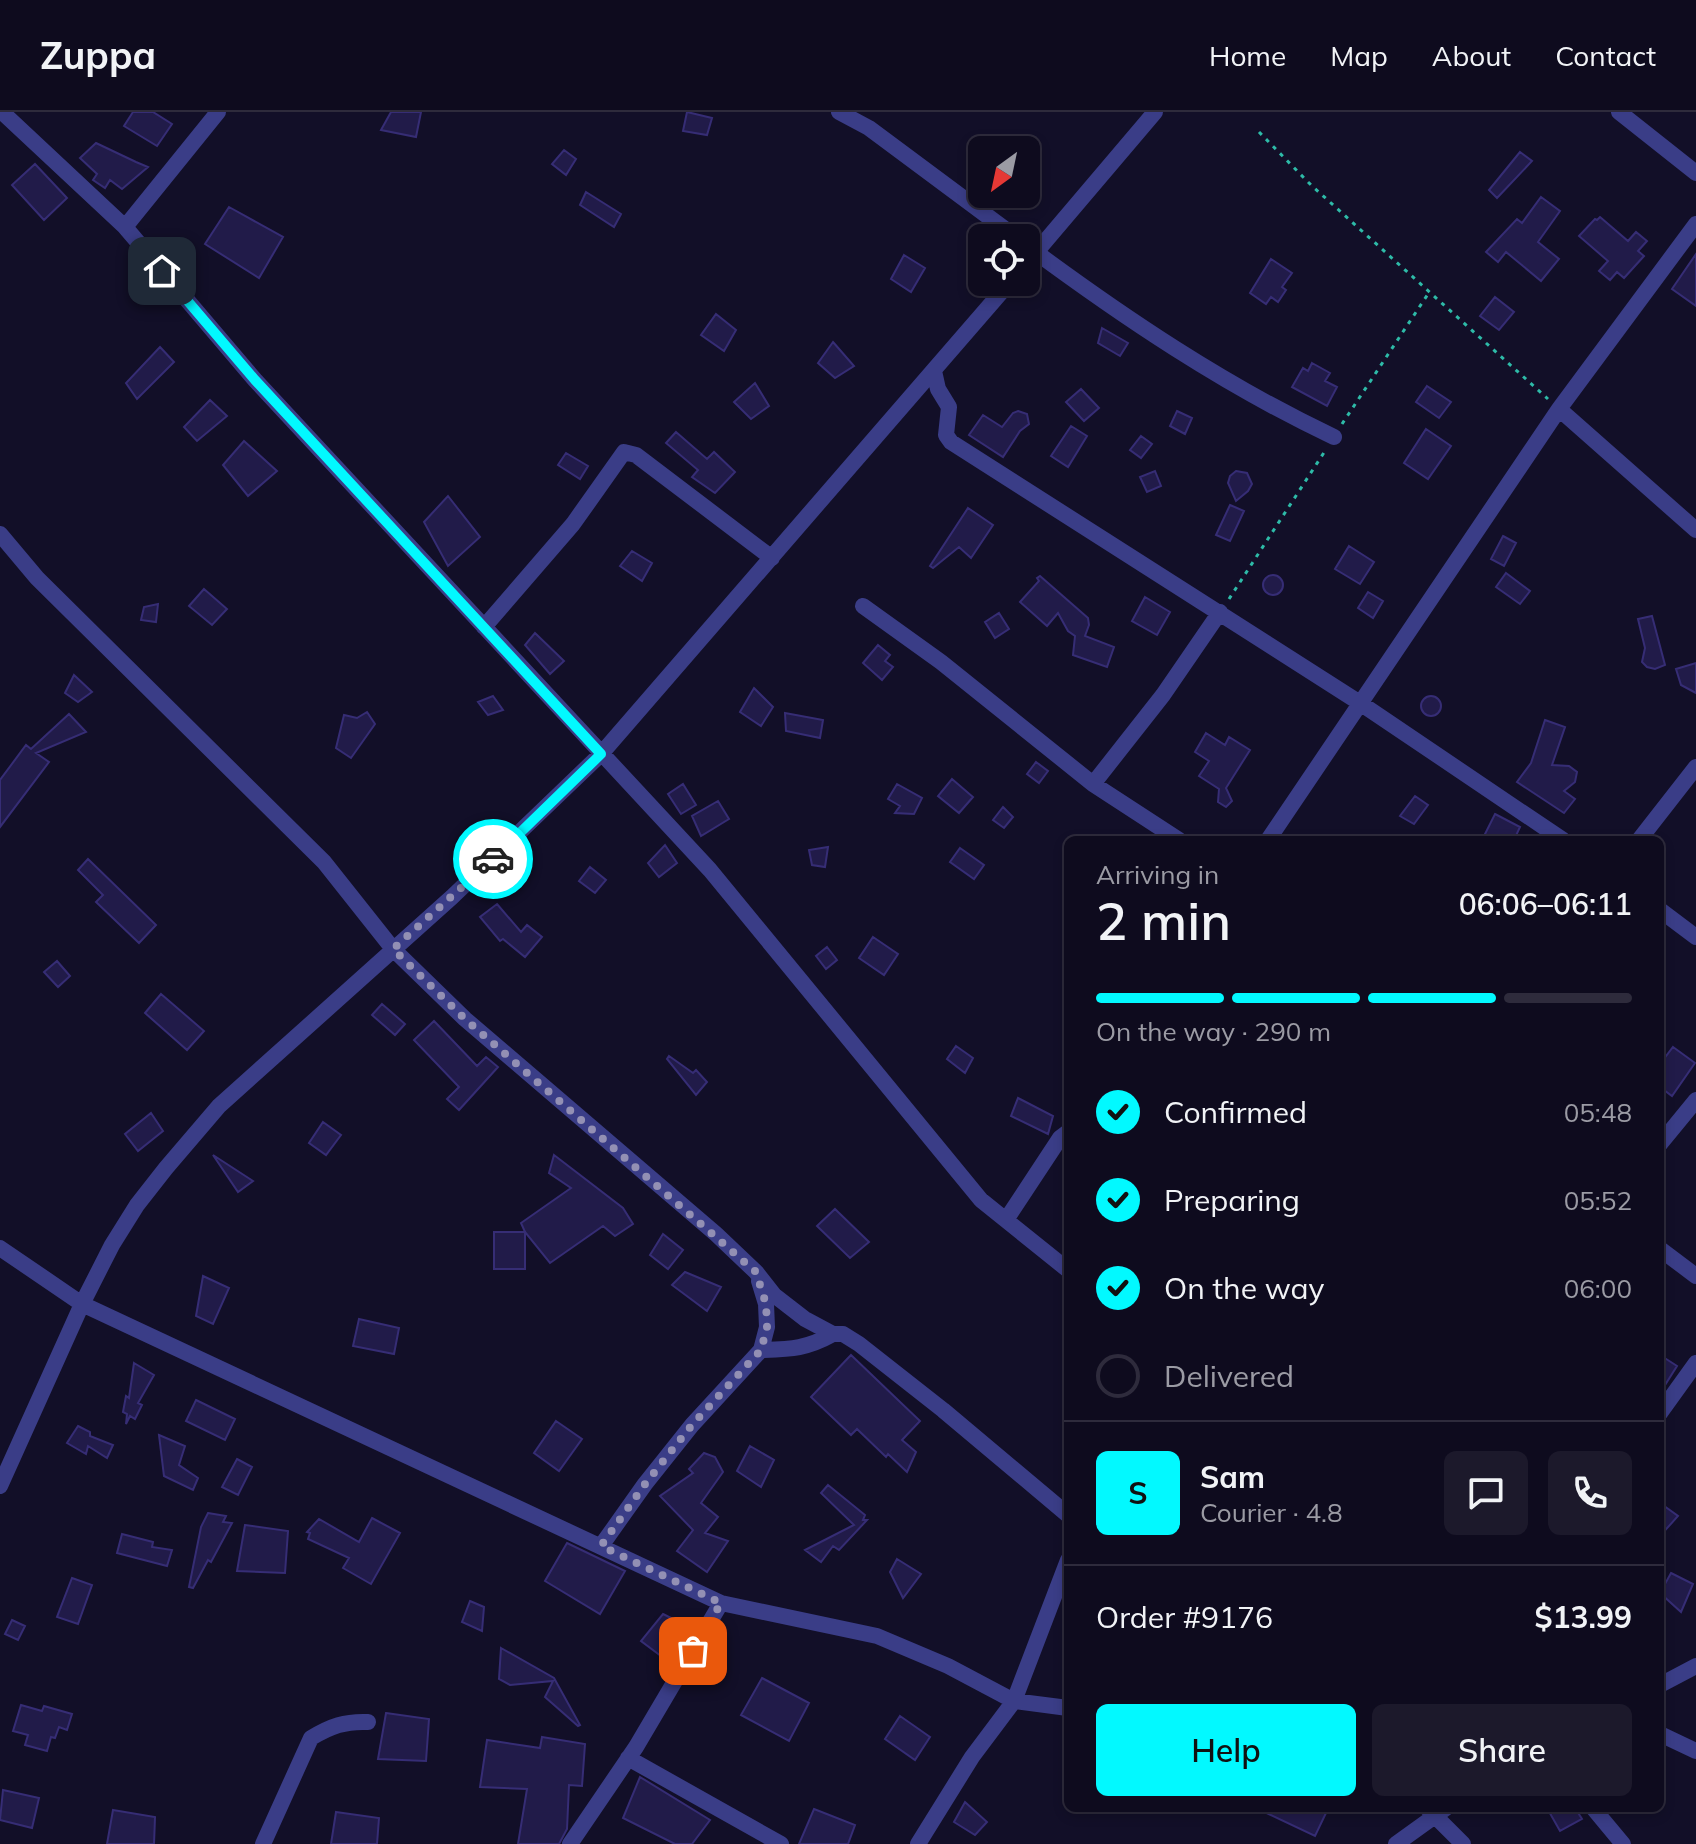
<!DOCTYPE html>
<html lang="en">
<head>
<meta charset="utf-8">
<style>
	body { margin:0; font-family:Mulish,sans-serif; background:#1c192b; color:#f1f3f6; height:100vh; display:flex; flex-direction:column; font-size:30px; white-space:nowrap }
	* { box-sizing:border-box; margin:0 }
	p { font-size:26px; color:#9b9ba4 }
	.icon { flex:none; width:44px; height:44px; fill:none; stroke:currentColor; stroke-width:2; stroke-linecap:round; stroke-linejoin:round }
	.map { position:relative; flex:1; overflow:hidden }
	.drawer { position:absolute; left:1064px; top:724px; width:600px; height:976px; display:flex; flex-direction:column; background:#0e0b1e; border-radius:12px; box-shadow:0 4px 12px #0003,0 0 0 2px #2e2b3c }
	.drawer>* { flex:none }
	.needle { width:52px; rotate:213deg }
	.controls { position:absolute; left:968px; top:24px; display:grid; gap:16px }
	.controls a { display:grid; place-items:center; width:72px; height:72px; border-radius:12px; background:#0e0b1e; box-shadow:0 4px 12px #0003,0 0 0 2px #2e2b3c; font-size:40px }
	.pin { position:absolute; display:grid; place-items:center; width:68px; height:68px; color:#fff; margin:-34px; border-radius:16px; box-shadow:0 4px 12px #0006 }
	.courier { position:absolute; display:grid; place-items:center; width:80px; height:80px; margin:-40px; border:6px solid #02f9ff; border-radius:50%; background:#fff; color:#222; box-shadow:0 2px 10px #0007 }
	.overview em { font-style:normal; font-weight:600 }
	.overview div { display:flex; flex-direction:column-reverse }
	.overview { display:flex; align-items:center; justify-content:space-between; height:136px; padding:0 32px }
	h1 { font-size:52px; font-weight:600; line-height:60px }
	.bar { display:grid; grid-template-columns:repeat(4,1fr); gap:12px 8px; align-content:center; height:96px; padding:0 32px }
	.bar i { height:10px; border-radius:6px; background:#2e2b3c }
	.bar .on { background:#02f9ff }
	.bar p { grid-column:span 4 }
	.line { display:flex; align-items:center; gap:20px; padding:0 32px; border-top:2px solid #2e2b3c }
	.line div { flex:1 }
	.round { display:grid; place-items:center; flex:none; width:84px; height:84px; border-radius:12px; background:#1c192b }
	ol { padding:0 32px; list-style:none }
	li { display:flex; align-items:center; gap:24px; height:88px }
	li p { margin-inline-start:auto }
	li .icon { padding:8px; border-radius:50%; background:#02f9ff; color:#111; stroke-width:4 }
	li:last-child { color:#9b9ba4 }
	li i { width:44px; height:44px; border:4px solid #2e2b3c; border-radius:50% }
	.primary-button { display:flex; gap:16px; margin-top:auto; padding:16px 32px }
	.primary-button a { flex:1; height:92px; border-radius:12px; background:#02f9ff; color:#111; font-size:32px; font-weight:600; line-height:92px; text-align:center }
	.primary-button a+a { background:#1c192b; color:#f1f3f6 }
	header { display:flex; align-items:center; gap:48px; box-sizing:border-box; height:112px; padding:0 40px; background:#0e0b1e; border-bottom:2px solid #2e2b3c }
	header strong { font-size:38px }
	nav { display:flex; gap:44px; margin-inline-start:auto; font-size:28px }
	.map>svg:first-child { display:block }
	.building { fill:#211b49; stroke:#362d75; stroke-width:2 }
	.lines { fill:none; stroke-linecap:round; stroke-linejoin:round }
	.path { stroke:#2ebba8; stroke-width:3; stroke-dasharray:4 6; stroke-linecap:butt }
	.street { stroke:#3a3d87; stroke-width:16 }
	.done { stroke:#9390b4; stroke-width:8; stroke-dasharray:0 14.4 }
	.route { stroke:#02f9ff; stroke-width:10 }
</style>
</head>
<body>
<header>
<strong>Zuppa</strong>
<nav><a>Home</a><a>Map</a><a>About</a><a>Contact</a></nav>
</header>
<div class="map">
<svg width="1696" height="1732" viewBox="0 0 1696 1732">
	<rect width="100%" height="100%" fill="#120f28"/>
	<path class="building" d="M133,0H153L172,12L157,34L124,14Z
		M391,0H421L416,25L381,18Z
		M687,0L712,6L707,23L683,19Z
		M96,31L136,50L148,55L122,77L110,68L105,76L93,68L97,62L80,46Z
		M564,38L576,47L566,63L552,52Z
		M1520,40L1532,49L1497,86L1489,78Z
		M35,52L67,86L44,108L12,73Z
		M586,80L621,102L614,115L580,93Z
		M1541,85L1560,99L1538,130L1559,147L1541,169L1506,140L1498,150L1486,140L1517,107L1522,111Z
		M229,95L283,125L259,166L205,132Z
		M1600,105L1628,129L1636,120L1647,129L1638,139L1644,144L1624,166L1617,160L1610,168L1599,159L1608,149L1579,124L1595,107L1597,108Z
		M1696,142V194L1672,177Z
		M904,143L925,156L911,180L891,167Z
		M1271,147L1292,161L1282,175L1286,178L1278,190L1271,185L1266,192L1250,181Z
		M1495,185L1514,200L1499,218L1480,204Z
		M716,202L736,218L724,239L701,223Z
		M1102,216L1128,231L1120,244L1098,231Z
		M833,230L854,254L835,266L818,251Z
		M160,235L174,250L137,287L126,271Z
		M1312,251L1330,261L1325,269L1337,275L1327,294L1292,275L1303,256L1308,259Z
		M755,271L769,294L751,307L734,290Z
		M1427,274L1451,290L1439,306L1416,290Z
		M1081,277L1099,296L1084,309L1066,290Z
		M210,288L227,304L197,329L184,315Z
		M1018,299L1027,302L1029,312L1020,319L1003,345L969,323L983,303L1002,315L1013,301Z
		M1177,299L1192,306L1185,322L1170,314Z
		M1071,314L1087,324L1068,355L1051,344Z
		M1426,317L1451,334L1428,367L1404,351Z
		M676,320L707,347L714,340L735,360L715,381L692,365L698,358L666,331Z
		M1141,324L1152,332L1141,346L1130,338Z
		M244,329L277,359L248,384L223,353Z
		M566,341L588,354L580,367L558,353Z
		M1155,359L1161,374L1147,380L1140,365Z
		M1236,359L1247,361L1252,372L1248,379L1236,389L1228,371L1230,364Z
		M448,384L480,425L448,454L424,410Z
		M1230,393L1244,399L1230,429L1216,423Z
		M968,396L993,413L971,446L959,435L933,456L930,454Z
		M1503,424L1516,431L1504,454L1491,447Z
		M1349,434L1374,450L1360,472L1335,457Z
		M632,439L652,451L642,469L620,454Z
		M1506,461L1530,479L1520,492L1496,475Z
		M1263 473a10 10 0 1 1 20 0a10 10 0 1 1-20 0Z
		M1040,464L1088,506L1089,513L1085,524L1114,535L1107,555L1073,543L1075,524L1068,519L1058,501L1047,514L1020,490L1039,469L1037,466Z
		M204,477L227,497L212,513L189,494Z
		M1368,480L1383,489L1373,506L1358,496Z
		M1145,485L1170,500L1157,523L1132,509Z
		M158,492L156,510L141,508L144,495Z
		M999,501L1009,517L995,526L985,510Z
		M1652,504L1665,553L1655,557L1647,555L1642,550L1645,536L1638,507Z
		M535,521L564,549L550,562L525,533Z
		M878,533L890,543L885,549L893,555L882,568L863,551Z
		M1696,551V581L1681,573L1676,557Z
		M74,563L92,580L78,590L65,581Z
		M754,576L773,595L761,614L740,600Z
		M493,584L503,598L488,603L478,590Z
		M1421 594a10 10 0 1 1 20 0a10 10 0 1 1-20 0Z
		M367,600L375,612L351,646L336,636L344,603L357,606Z
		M785,601L823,608L820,626L786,619Z
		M69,602L86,620L36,641L49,650L0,715V668L26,633L31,637Z
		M1545,608L1565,615L1552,653L1569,654L1577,660L1575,670L1564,679L1575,687L1564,701L1517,670L1531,651Z
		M1206,621L1225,633L1229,625L1250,638L1226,676L1232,689L1226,695L1218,690L1219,677L1199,664L1209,649L1195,640Z
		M1036,650L1048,659L1039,671L1027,662Z
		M952,667L973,685L959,701L938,684Z
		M683,672L696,693L681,702L668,682Z
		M897,672L922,686L914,702L895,701L900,694L888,687Z
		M1415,684L1428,693L1414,712L1400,704Z
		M718,689L729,707L701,724L692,704Z
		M1003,695L1013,705L1004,716L993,708Z
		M1495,702L1520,715L1514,728H1482Z
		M665,733L677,751L659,765L648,751Z
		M828,735L825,755L812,753L809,738Z
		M960,736L984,753L974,767L950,750Z
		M88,747L156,813L139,831L96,790L103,783L78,758Z
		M590,755L606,768L595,781L579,769Z
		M497,792L521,820L527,813L542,825L525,845L503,827L500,829L480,805Z
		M873,825L898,842L884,863L859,846Z
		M827,835L837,848L826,857L816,844Z
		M57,849L70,864L58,875L44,860Z
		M161,882L204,919L187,938L145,901Z
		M382,892L405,912L395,923L372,903Z
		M434,909L477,954L486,945L498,955L459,998L447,987L459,975L414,928Z
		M956,934L973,946L965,961L947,947Z
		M1673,935L1695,951L1672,984L1660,975V952Z
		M669,944L693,961L696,958L707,970L696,983L667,947Z
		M1018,986L1053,1004L1048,1022L1011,1004Z
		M151,1001L163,1019L138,1039L125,1022Z
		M323,1010L341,1023L326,1043L309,1031Z
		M213,1043L253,1069L238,1080Z
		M554,1043L623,1096L633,1112L615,1124L603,1114L550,1151L525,1120L521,1111L571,1076L549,1061Z
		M835,1097L869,1130L850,1146L817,1114Z
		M494,1120H525V1157H494Z
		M663,1122L683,1138L668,1157L650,1143Z
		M685,1160L721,1175L707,1199L672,1173Z
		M203,1164L229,1176L213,1212L196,1204Z
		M359,1207L399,1216L394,1242L353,1234Z
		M851,1243L920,1309L902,1328L916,1340L907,1360L888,1342L886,1345L857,1317L851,1323L811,1285Z
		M1660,1243L1677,1254L1660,1281Z
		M134,1251L154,1263L138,1291L142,1293L135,1307L130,1304L126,1312L127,1302L123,1300L126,1284L129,1286Z
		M196,1288L235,1307L225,1328L186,1309Z
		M556,1309L582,1327L559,1359L534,1341Z
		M78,1314L90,1320V1324L113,1333L107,1346L88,1334L86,1342L67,1331Z
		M159,1323L185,1334L179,1353L198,1366L193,1378L164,1364Z
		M750,1334L774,1348L761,1375L737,1359Z
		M704,1341L715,1345L723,1360L701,1391L718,1405L705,1421L728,1429L707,1460L677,1439L693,1418L660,1384L693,1361L689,1357Z
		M237,1347L252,1355L238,1383L222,1375Z
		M828,1373L865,1403L863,1408H867L839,1438L833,1434L821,1450L805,1438L854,1413L821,1381Z
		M1660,1391L1678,1404L1660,1424Z
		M208,1401L226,1404L223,1410L232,1411L211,1450L208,1448L193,1476L189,1475L201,1415Z
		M372,1406L400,1421L371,1472L343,1456L349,1446L308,1427L310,1421L307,1420L319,1407L359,1430Z
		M245,1413L288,1419L285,1461L237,1459Z
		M122,1422L153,1430L152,1435L172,1438L167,1454L117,1441Z
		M567,1431L625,1459L600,1502L545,1469Z
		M897,1447L921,1462L903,1486L890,1460Z
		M1671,1461L1693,1472L1681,1500L1660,1481Z
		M72,1466L92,1473L78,1512L57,1505Z
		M470,1489L484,1495L482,1519L462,1510Z
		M663,1502L681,1511L661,1544L641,1529Z
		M12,1508L25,1514L18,1528L5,1522Z
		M501,1536L554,1566L580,1613L578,1614L545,1585L553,1569L510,1573L499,1567Z
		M762,1566L809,1591L789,1629L741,1603Z
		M21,1593L42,1599L44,1594L72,1602L67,1618L59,1615L55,1626L51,1625L47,1639L25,1633L28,1623L13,1619Z
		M386,1601L429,1607L426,1649L378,1647Z
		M900,1604L930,1625L915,1648L885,1627Z
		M542,1625L585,1632L582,1674L569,1673L567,1717L559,1732H518L527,1677L480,1675L487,1628L540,1636Z
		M640,1665L710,1708L692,1732H675L623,1706Z
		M3,1678L39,1686L32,1716L0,1708Z
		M965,1690L987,1710L975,1723L954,1710Z
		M1256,1696H1315L1326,1701L1315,1724Z
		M1547,1696H1575L1582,1707L1560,1719Z
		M814,1697L855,1713L848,1732H799Z
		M113,1698L155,1705L154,1732H107Z
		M336,1700L379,1706L377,1732H331Z"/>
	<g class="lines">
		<path class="path" d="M1259,20L1311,73L1548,287
			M1342,312L1428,182
			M1229,487L1325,339"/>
		<path class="street" d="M2,0L125,115L255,268L710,758L981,1088L1068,1158
			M839,0L869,16L1017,126
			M1619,0L1696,61
			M125,115L218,0
			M1026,133C1123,205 1224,273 1334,325
			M1026,152L1155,0
			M934,259L938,277L949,295L946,323L951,330L1360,591L1563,728
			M1559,297L1696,418
			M0,422L37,466L324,750L393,837L465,907L716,1122L756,1160L774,1183L805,1207L833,1222H843L859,1232L943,1298L1068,1403
			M863,494L941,550L1093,672L1179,728
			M484,515L573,412L624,340L636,343L772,446
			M1093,672L1163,583L1220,500
			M1268,728L1559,297L1696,112
			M1639,728L1696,655
			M1660,798L1696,825
			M1660,1032L1696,988
			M1006,1108L1060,1026L1068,1020
			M0,1136L82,1192L721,1491L877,1524L948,1554L1014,1589L1068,1596
			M1660,1137L1696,1164
			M761,1238C791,1237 806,1237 833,1222
			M1660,1301L1696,1251
			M0,1374L82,1192L112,1133L137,1093L166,1056L219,994L452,785L601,642L1010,170
			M601,1434L645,1372L692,1313L761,1238L767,1215L766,1192L759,1169
			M1660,1573L1696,1554
			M1660,1622L1696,1639
			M628,1646L781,1732
			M1427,1696L1463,1732
			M1593,1696L1623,1732
			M263,1732L311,1626C331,1614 345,1609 368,1610
			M570,1732L636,1635L721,1491
			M918,1732L972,1645L1014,1589L1068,1448
			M1396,1732L1446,1696"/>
	</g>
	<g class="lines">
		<path class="done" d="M493,747L393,837L465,907L756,1160L766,1192L767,1215L761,1238L692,1313L645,1372L601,1434L721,1491L693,1539"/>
		<path class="route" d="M162,159L255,268L601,642L493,747"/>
	</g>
</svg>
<div class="controls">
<a><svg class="needle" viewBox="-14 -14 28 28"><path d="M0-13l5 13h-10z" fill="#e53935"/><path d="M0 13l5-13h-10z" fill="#9b9ba4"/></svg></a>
<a><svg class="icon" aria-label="locate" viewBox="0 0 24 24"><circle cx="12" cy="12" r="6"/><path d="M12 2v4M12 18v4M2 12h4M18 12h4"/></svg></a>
</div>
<div class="pin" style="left:693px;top:1539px;background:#ea580c"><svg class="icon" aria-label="bag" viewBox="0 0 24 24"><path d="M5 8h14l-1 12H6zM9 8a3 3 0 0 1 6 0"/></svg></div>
<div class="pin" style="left:162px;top:159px;background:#1f2937"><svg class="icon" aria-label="home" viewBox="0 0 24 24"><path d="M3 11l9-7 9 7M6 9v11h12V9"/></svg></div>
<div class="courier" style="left:493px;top:747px"><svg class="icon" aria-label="car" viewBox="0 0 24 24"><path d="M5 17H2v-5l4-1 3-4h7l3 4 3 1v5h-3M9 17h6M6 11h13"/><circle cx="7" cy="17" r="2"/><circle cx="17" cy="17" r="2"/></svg></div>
<section class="drawer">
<div class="overview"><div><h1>2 min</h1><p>Arriving in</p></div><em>06:06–06:11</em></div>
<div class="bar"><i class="on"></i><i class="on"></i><i class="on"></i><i></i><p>On the way · 290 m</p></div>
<ol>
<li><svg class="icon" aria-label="check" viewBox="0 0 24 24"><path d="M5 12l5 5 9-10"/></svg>Confirmed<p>05:48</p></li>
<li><svg class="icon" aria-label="check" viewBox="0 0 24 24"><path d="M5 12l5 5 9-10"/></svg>Preparing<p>05:52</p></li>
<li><svg class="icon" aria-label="check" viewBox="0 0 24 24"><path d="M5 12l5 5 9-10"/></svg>On the way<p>06:00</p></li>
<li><i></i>Delivered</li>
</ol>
<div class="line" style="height:144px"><b class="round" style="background:#02f9ff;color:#111">S</b><div><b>Sam</b><p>Courier · 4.8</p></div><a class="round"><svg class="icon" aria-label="chat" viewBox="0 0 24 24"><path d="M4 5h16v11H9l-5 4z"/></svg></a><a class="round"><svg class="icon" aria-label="phone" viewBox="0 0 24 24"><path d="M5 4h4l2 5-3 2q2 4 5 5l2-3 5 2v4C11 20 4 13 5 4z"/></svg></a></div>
<div class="line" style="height:104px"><div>Order #9176</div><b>$13.99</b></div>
<div class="primary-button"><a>Help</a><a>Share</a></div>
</section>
</div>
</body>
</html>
